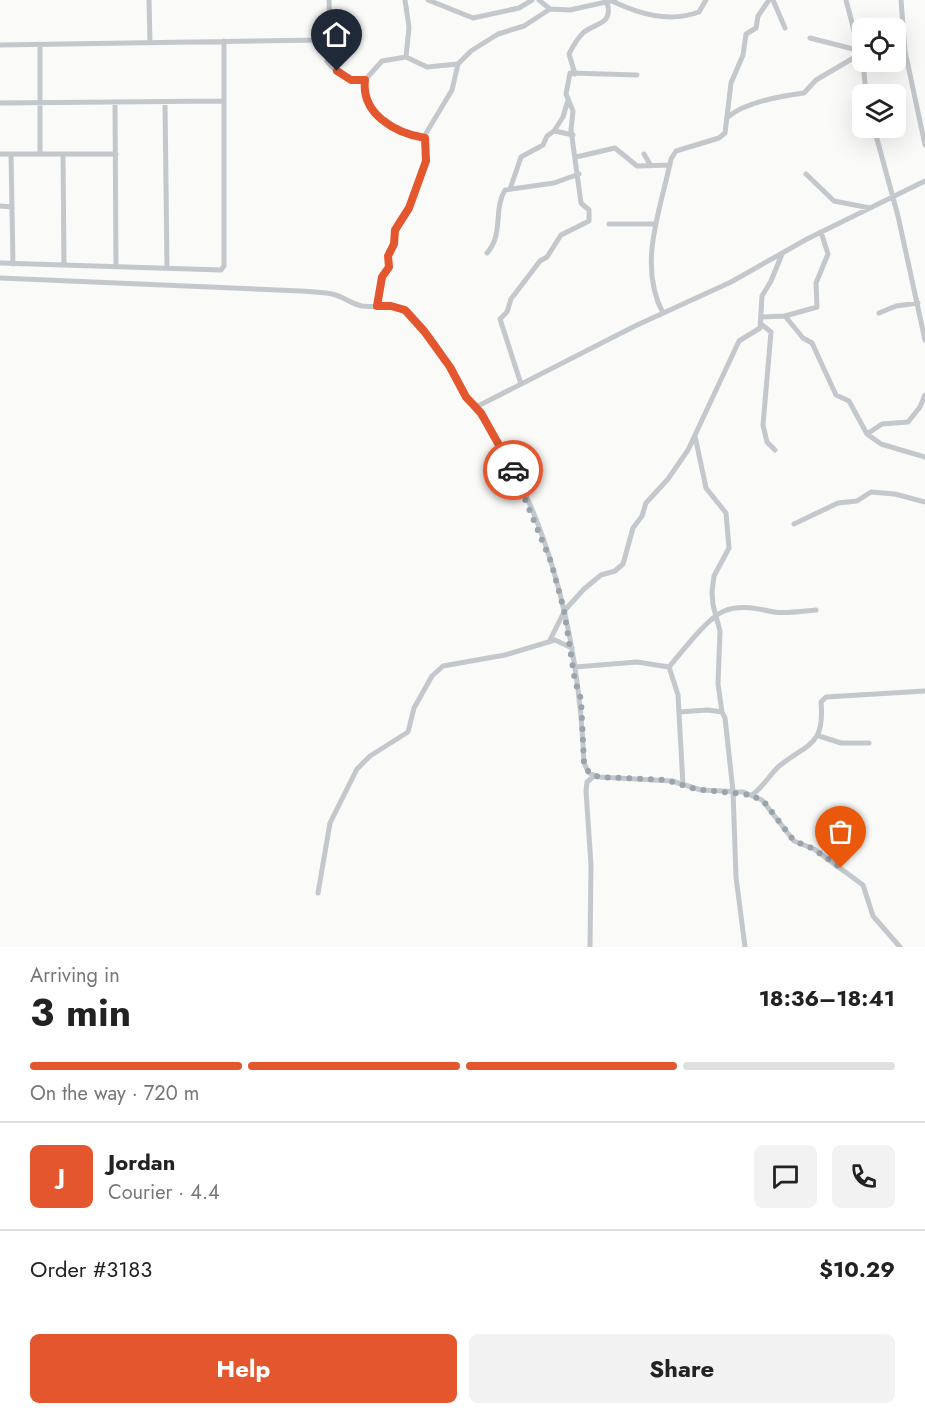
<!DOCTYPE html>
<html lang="en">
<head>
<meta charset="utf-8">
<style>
	body { margin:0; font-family:Jost,sans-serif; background:#f2f2f2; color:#222; height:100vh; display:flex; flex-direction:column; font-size:22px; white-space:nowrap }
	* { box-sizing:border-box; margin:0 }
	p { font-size:20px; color:#767676 }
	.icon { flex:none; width:33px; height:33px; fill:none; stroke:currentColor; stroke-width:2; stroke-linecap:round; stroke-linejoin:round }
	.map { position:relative; height:947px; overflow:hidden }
	.details { display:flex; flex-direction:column; background:#fff; flex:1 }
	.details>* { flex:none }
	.fabs { position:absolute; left:852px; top:18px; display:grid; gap:12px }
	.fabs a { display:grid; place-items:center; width:54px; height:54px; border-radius:9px; background:#fff; box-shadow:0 6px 24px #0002; font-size:30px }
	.pin { position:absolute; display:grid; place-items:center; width:51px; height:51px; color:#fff; margin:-62px -26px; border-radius:50% 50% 50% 0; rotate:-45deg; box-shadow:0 0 6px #0007 }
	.pin .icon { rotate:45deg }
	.courier { position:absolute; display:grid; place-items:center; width:60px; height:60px; margin:-30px; border:4px solid #e4572e; border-radius:50%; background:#fff; color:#222; box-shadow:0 2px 8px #0007 }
	.headline em { font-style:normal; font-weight:700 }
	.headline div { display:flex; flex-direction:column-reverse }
	.headline { display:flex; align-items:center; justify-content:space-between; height:102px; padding:0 30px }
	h1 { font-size:39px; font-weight:700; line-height:45px }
	.bar { display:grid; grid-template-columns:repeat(4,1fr); gap:9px 6px; align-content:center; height:72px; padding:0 30px }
	.bar i { height:8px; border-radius:4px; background:#e0e0e0 }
	.bar .on { background:#e4572e }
	.bar p { grid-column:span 4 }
	.line { display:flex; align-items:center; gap:15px; padding:0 30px; border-top:2px solid #e0e0e0 }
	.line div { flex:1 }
	.round { display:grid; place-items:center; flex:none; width:63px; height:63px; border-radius:9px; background:#f2f2f2 }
	.cta { display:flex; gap:12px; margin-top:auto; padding:12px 30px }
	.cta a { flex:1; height:69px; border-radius:9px; background:#e4572e; color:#fff; font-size:24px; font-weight:700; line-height:69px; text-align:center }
	.cta a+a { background:#f2f2f2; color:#222 }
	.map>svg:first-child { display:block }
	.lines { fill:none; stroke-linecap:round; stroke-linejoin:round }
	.minor { stroke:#c3c8cc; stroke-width:5 }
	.done { stroke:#99a4ac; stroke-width:6; stroke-dasharray:0 10.8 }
	.route { stroke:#e4572e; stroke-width:8 }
</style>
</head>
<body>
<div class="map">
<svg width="925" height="947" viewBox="0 0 925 947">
	<rect width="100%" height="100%" fill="#fafaf8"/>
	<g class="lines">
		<path class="minor" d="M149,0L150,42
			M405,0L409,27L406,57L427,67L458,64
			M428,0L473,18L519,8L532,0
			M539,0L550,9
			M773,0L785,28
			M846,0L862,61
			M901,0L905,51L925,145
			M612,1C639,14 669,23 699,12L706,0
			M810,38L861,51
			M0,45L321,40L330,34L329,0
			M40,45V154
			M327,61C336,73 350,81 365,80L382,61L406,57
			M863,62L866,94
			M575,74L569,54C573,46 577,39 583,33C594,23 614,25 607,3
			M365,80C361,114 395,133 425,138
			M165,102L167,268
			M0,103L224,101
			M115,103L116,267
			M728,117C745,102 781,96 804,93L816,80L862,53
			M874,128L898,216L925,340
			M555,131L573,135
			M0,154H116
			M11,154L13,264
			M63,154L64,265
			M644,154L651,166
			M576,157L615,148L637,166L670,165
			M806,174L834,201L870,208
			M510,189L521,157L543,145L547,136L554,131L563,117L568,100
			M0,206L12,207
			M609,224H656
			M487,253C504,234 493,210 505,190L554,183L579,174
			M0,263L221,270L224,266V41
			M0,278L301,291C311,292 322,292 332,294C343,296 351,304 362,306C376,308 393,302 406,311C425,325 442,353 454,372C458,380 460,390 466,397C547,496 579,638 584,763L589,773L599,777L672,781L701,790L743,792L762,800L794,841L814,849L863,885L873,916L900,947
			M377,306L382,277L389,267L388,256L394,244L395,229L409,208L426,161L425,135L452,90L458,64L471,51L498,34L524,26L550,9L570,10L615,0
			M663,313C637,264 661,209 671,159L676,151L719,138L725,133L731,83L743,55L746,34L756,28L758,16L769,0
			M879,313L896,306L918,303
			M785,316L817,307L816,283L828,254L821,232
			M761,317L785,316L803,338L812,343L836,395L849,401L867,434L881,444L925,457
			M761,324L771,332L763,425L767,442L775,450
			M521,384L500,319L507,312L511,299L540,261L547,257L561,235L589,221V210L581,203L571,130L573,111L566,94L570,73L637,75
			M476,407L635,326L731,282L807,239L925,181
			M867,434L882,424L908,422L920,407L925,395
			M695,436L706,488L726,513L729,548L714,576L712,592L713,605L720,631L718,684L722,712
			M794,524L838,503L857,501L871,492L895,494L925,502
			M549,642L565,610L584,589L601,575L615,571L623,564L633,528L642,516L646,503L668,479L688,450L739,341L760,328L762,296L771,281L782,254
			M575,667L637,662L669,667L678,695L683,785
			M669,667C681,653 707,618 724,611C741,604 758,609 774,612C786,614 803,611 816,610
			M679,712L708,710L722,712L725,718L733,791L736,877L745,947
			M819,736L841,743H869
			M752,795C763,787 769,776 778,767C807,743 825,747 821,702L826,697L925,691
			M318,893L330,823L357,769L370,756L408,732L414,708L432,676L443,666L505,655L555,640L572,648
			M590,947L591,865L586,791L587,782L594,776"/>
	</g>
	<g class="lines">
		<path class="done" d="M513,470L551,562L564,610L575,681L581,699L584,763L589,773L599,777L667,780L695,789L752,795L765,803L794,841L812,848L841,868"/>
		<path class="route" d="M337,71L351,80H365C361,114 395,133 425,138L426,161L409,208L395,230L394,244L388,256L389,267L382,277L377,306H391L405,310L424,331L450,367L466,397L481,413L513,470"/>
	</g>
</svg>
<div class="fabs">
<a><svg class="icon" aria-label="locate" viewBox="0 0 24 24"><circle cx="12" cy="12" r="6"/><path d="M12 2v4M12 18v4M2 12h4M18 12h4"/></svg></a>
<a><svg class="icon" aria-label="layers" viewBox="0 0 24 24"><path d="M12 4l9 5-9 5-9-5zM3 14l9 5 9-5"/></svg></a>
</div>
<div class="pin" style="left:841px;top:868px;background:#ea580c"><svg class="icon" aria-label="bag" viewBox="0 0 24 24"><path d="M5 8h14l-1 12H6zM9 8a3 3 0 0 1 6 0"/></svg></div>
<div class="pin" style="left:337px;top:71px;background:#1f2937"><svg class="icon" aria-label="home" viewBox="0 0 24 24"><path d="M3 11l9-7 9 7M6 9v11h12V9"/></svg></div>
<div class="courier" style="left:513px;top:470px"><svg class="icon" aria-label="car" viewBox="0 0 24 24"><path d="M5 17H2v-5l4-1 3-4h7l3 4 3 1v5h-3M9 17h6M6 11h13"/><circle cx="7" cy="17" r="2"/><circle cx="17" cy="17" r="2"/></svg></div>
</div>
<section class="details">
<div class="headline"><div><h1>3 min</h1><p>Arriving in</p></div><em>18:36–18:41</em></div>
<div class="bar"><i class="on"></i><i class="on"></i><i class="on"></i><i></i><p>On the way · 720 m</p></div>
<div class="line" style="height:108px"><b class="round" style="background:#e4572e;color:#fff">J</b><div><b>Jordan</b><p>Courier · 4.4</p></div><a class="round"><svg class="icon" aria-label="chat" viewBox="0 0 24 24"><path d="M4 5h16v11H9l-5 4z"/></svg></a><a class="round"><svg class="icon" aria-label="phone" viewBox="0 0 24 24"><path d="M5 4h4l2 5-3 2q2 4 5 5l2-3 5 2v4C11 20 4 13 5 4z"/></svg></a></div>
<div class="line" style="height:78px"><div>Order #3183</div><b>$10.29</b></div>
<div class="cta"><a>Help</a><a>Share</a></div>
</section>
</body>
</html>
